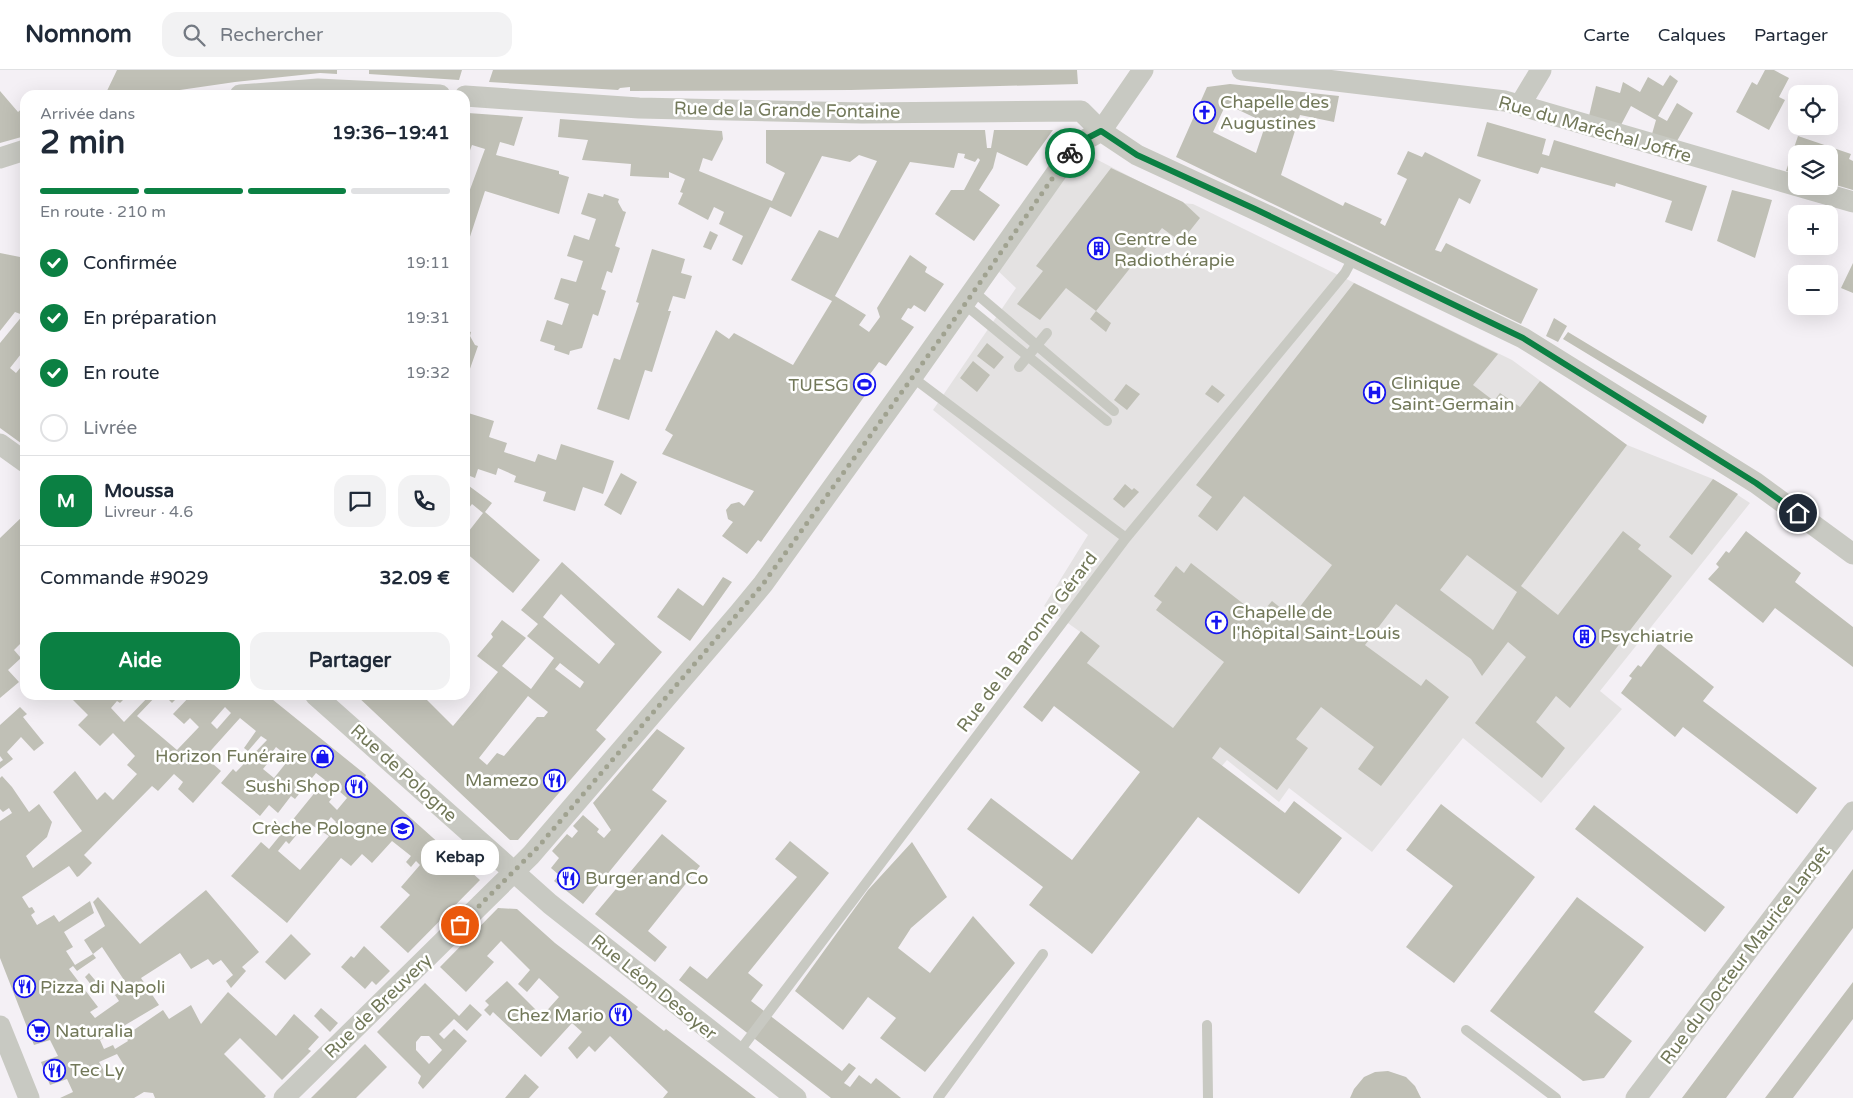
<!DOCTYPE html>
<html lang="fr">
<head>
<meta charset="utf-8">
<style>
	body { margin:0; font-family:"Varela Round",sans-serif; background:#f2f2f3; color:#1f2937; height:100vh; display:flex; flex-direction:column; font-size:19px; white-space:nowrap }
	* { box-sizing:border-box; margin:0 }
	p { font-size:16px; color:#747a83 }
	.icon { flex:none; width:28px; height:28px; fill:none; stroke:currentColor; stroke-width:2; stroke-linecap:round; stroke-linejoin:round }
	.map { position:relative; flex:1; overflow:hidden }
	.panel { position:absolute; left:20px; top:20px; width:450px; height:610px; display:flex; flex-direction:column; background:#fff; border-radius:15px; box-shadow:0 5px 20px #0002 }
	.panel>* { flex:none }
	.fabs { position:absolute; left:1788px; top:15px; display:grid; gap:10px }
	.fabs a { display:grid; place-items:center; width:50px; height:50px; border-radius:10px; background:#fff; box-shadow:0 5px 20px #0002; font-size:25px }
	.pin { position:absolute; display:grid; place-items:center; width:42px; height:42px; color:#fff; margin:-21px; border:2px solid #fff; border-radius:50%; box-shadow:0 1px 5px #0007 }
	.courier { position:absolute; display:grid; place-items:center; width:50px; height:50px; margin:-25px; border:4px solid #0b8043; border-radius:50%; background:#fff; color:#222; box-shadow:0 1px 6px #0007 }
	.bubble { position:absolute; height:35px; border-radius:15px; background:#fff; box-shadow:0 5px 20px #0002; font-size:16px; font-weight:800; line-height:35px; text-align:center }
	.summary em { font-style:normal; font-weight:800 }
	.summary div { display:flex; flex-direction:column-reverse }
	.summary { display:flex; align-items:center; justify-content:space-between; height:85px; padding:0 20px }
	h1 { font-size:32px; font-weight:800; line-height:38px }
	.bar { display:grid; grid-template-columns:repeat(4,1fr); gap:8px 5px; align-content:center; height:60px; padding:0 20px }
	.bar i { height:6px; border-radius:4px; background:#e0e1e3 }
	.bar .active { background:#0b8043 }
	.bar p { grid-column:span 4 }
	.line { display:flex; align-items:center; gap:12px; padding:0 20px; border-top:1px solid #e0e1e3 }
	.line div { flex:1 }
	.round { display:grid; place-items:center; flex:none; width:52px; height:52px; border-radius:15px; background:#f2f2f3 }
	ol { padding:0 20px; list-style:none }
	li { display:flex; align-items:center; gap:15px; height:55px }
	li p { margin-inline-start:auto }
	li .icon { padding:5px; border-radius:50%; background:#0b8043; color:#fff; stroke-width:4 }
	li:last-child { color:#747a83 }
	li i { width:28px; height:28px; border:2px solid #e0e1e3; border-radius:50% }
	.action { display:flex; gap:10px; margin-top:auto; padding:10px 20px }
	.action a { flex:1; height:58px; border-radius:15px; background:#0b8043; color:#fff; font-size:20px; font-weight:800; line-height:58px; text-align:center }
	.action a+a { background:#f2f2f3; color:#1f2937 }
	header { display:flex; align-items:center; gap:30px; box-sizing:border-box; height:70px; padding:0 25px; background:#fff; border-bottom:1px solid #e0e1e3 }
	header strong { font-size:24px }
	nav { display:flex; gap:28px; margin-inline-start:auto; font-size:18px }
	.search { width:350px; height:45px; background:#f2f2f3; display:flex; align-items:center; gap:12px; box-sizing:border-box; padding:0 18px; border-radius:15px; color:#747a83; font-size:19px }
	.map>svg:first-child { display:block }
	.built { fill:#e4e2e2 }
	.building { fill:#c0c0b6; fill-rule:evenodd }
	.lines { fill:none; stroke-linecap:round; stroke-linejoin:round }
	.lane { stroke:#c8c9c2; stroke-width:10 }
	.street { stroke:#c8c9c2; stroke-width:21 }
	.done { stroke:#a0a290; stroke-width:5; stroke-dasharray:0 9 }
	.route { stroke:#0b8043; stroke-width:6 }
	.labels { text-anchor:middle; stroke-width:5; stroke-linejoin:round; paint-order:stroke }
	.poi-label { font-size:18px; fill:#727859; stroke:#fff; text-anchor:start }
	.street-label { font-size:18px; fill:#727859; stroke:#fff }
</style>
</head>
<body>
<header>
<strong>Nomnom</strong>
<div class="search"><svg class="icon" aria-label="search" viewBox="0 0 24 24"><circle cx="10" cy="10" r="6"/><path d="M15 15l6 6"/></svg>Rechercher</div>
<nav><a>Carte</a><a>Calques</a><a>Partager</a></nav>
</header>
<div class="map">
<svg width="1853" height="1028" viewBox="0 0 1853 1028">
	<rect width="100%" height="100%" fill="#f4f0f5"/>
	<path class="built" d="M1094,88L1181,133L1193,134L1512,290L1627,375L1713,409L1750,433L1600,621L1622,639L1541,733L1463,668L1372,782L1289,718L1279,732L1227,690L1220,698L1087,593L1100,576L1044,536L1088,465L933,340L1016,218L996,199L1074,90Z"/>
	<path class="building" d="M117,0H337V4L320,3L235,12L180,20L163,25H105Z
		M369,0H462L459,10L369,4Z
		M493,0H1077L1078,14L851,20L630,21V17L620,18L618,20L489,12Z
		M1765,0H1774L1789,8L1779,27L1785,30L1769,60L1736,42L1752,12L1757,15Z
		M1670,5L1678,11L1658,46L1667,51L1677,33L1693,43L1677,71L1652,64L1656,50L1631,36L1621,55L1589,46L1596,16L1620,23L1623,12L1640,22L1648,7L1663,16Z
		M1230,14L1339,26L1334,52L1300,45L1281,105L1343,136L1345,132L1382,149L1380,153L1385,156L1407,109L1397,104L1408,81L1422,87L1425,82L1481,110L1470,134L1459,128L1435,180L1441,182L1446,173L1538,219L1521,254L1176,87L1207,17ZM1226,34L1266,53L1256,83L1213,62Z
		M0,21L18,42L25,36V66L0,73Z
		M468,43L523,47L514,76L500,72L496,85L559,101V104L569,107L559,144L485,121L465,182V133L485,79L472,75L465,94V54Z
		M560,49L722,61L723,69L712,91L703,88L699,101L772,131L785,103L766,93V60H985L987,78H991L994,60H1053L1027,96L997,82L993,98L979,120L1000,135L974,171L935,144L951,120H964L980,90L978,88L975,92L964,88L965,84L958,83L954,98L910,92L835,226L866,245L859,255L869,262L880,247L877,238L910,185L927,197L925,202L944,214L925,242L914,235L911,239L908,238L901,249L914,257L886,296L879,292L859,319L866,324L761,472L758,470L747,484L722,466L733,452L728,449L726,440L731,434L739,432L744,436L754,421L662,384L673,365L665,360L716,260L729,269L734,263L793,295L832,231L791,210L819,160L838,168L877,91L859,85L850,92L822,86L791,147L770,137L742,195L732,190L743,166L719,154L724,142L714,137L708,150L678,134L683,123L680,122L685,109L669,102V108L630,106L631,94L582,90L588,70L558,67Z
		M1487,52L1546,69L1542,84L1549,86L1554,70L1707,116L1692,161L1665,152L1672,131L1616,113L1615,117L1541,97L1538,104L1477,86Z
		M1798,66L1851,84L1849,89L1853,91V120L1829,113V84H1796V104L1786,101Z
		M1111,98L1183,132L1200,148L1181,172L1162,158L1096,241L1066,218L1040,250L1017,234L1043,201L1036,196Z
		M1732,120L1772,130L1755,188L1717,171Z
		M588,123L603,127L604,124L619,129L618,132L623,141L626,142L615,176L620,178L612,203L607,201L601,219L606,221L598,246L593,244L582,278L570,281L569,285L554,280L555,276L540,271L547,250L562,255L569,234L554,229L561,208L576,212L583,191L567,186L574,165L589,170L596,149L581,144Z
		M710,161L718,165L711,180L703,177Z
		M652,179L685,189L681,203L692,206L685,229L673,226L668,241H671L652,302L645,300L629,350L597,339L614,288L620,290L639,233L636,232Z
		M0,183L25,188V279L10,298L16,303L25,292V376L0,358V273L23,245L15,242L0,261Z
		M1853,193V223L1841,218Z
		M1354,213L1498,284L1473,315L1494,331L1500,323L1520,337L1540,311L1627,375L1521,516L1558,545L1623,461L1641,475L1638,479L1672,506L1570,638L1556,626L1536,652L1565,678L1542,708L1475,653L1526,587L1508,572L1482,606L1471,589L1396,534L1365,575L1421,616L1426,609L1449,627L1381,716L1358,699L1374,677L1321,637L1296,669L1308,678L1277,720L1220,677L1212,688L1285,743L1294,731L1342,768L1299,824L1198,747L1092,884L1029,835L1043,817L967,759L991,728L1072,790L1140,702L1054,636L1042,652L1023,637L1081,561L1100,576L1087,593L1173,658L1224,592L1156,540L1162,532L1154,526L1176,496L1184,503L1191,493L1259,546L1272,531L1292,547L1332,495L1244,426L1217,461L1198,446L1212,427L1196,415ZM1467,485L1517,522L1493,560L1440,520Z
		M1096,241L1111,253L1106,262L1090,249Z
		M1554,248L1567,256L1558,272L1546,266Z
		M465,260L471,262L470,266L475,275L478,276L465,313Z
		M1568,262L1707,346L1703,354L1563,269Z
		M987,273L1004,287L994,299L977,286Z
		M973,291L990,305L977,322L960,308Z
		M1126,314L1140,324L1127,340L1114,330Z
		M1212,315L1225,325L1218,333L1205,324Z
		M465,342L494,351L489,367L507,373L504,382L535,392L538,384L556,390L561,374L614,391L603,424L583,417L575,441L543,431L546,422L514,412L516,406L498,398L496,405L478,399L475,408L465,404Z
		M621,403L637,412L621,445L604,435Z
		M1713,409L1738,424L1692,485L1669,467Z
		M465,413L492,433L485,442L540,490L513,523L465,482V466L483,443L472,434L465,443Z
		M1125,414L1132,420L1134,418L1139,422L1124,438L1113,429Z
		M24,445L25,569L14,580L21,588L8,600L19,612L0,628V468Z
		M1746,461L1801,503L1795,512L1853,557V597L1775,538L1763,553L1708,509L1719,497L1716,494L1726,481L1729,483Z
		M562,492L662,582L596,660L606,669L518,770H510L356,625H422L453,656L498,602L477,586L493,567L491,564L502,550L526,568L502,596L531,619L554,588L527,566L538,554L521,540ZM561,524L615,574L599,594L543,547ZM560,593L584,612L580,618L555,599ZM528,626L548,642L544,647H537L504,686L497,683L487,695L479,688Z
		M723,507L732,512L690,571L657,547L678,518L703,536Z
		M1659,573L1714,617L1703,631L1817,718L1797,744L1683,657L1675,667L1621,623L1632,608L1629,606L1638,595L1641,597Z
		M64,625H128L120,633L117,631L111,638L124,652L150,625H157L137,646L177,680L199,657L190,648L184,654L173,644L191,625H267L366,705L365,707L480,810L408,883L380,857L410,825L401,817L420,795L416,791L411,797L406,792L411,786L392,771L372,793L362,784L351,796L341,788L287,853L231,806L261,772L269,779L325,710L316,703L295,729L291,726L278,743L269,735L260,746L221,713L233,699L236,702L267,670L261,666L248,681L244,678L256,661L240,648L205,687L221,701L193,733L178,719L183,712L174,704L158,721L152,716L84,785L92,793L79,806L77,807L69,796L22,827L29,838L32,837L35,842L31,845L37,855L54,845L59,852L90,831L94,843L64,862L73,877L66,881L75,895L93,884L84,870L105,856L93,832L98,827L140,874L206,820L259,882L242,897L246,901L231,918L226,911L233,905L221,890L213,895L208,889L191,899L180,883L141,908L159,935L100,970L104,979L113,975L115,979L128,971L125,966L163,940L169,949L191,935L201,954L228,922L276,966L294,944L319,967L308,979L311,981L282,1010L240,968L224,984L266,1026L264,1028H155L153,1023L144,1022L134,1028H60L73,1022L67,1009L50,1015L41,992L58,986L50,970L34,975L0,888V751L12,743L9,738L3,742L0,739V708L2,706L12,717L29,742L39,734L52,752L47,767L26,786L33,798L82,761L53,722L75,701L97,730L105,722L113,730L137,704L127,695L135,686L113,663L100,676L78,655L88,645L70,627L68,630ZM225,637L231,643L217,659L211,653ZM276,677L290,688L274,708L263,699L267,694L265,692ZM338,720L347,728L337,740L329,732ZM331,747L336,752L329,760L324,756ZM310,754L329,766L300,800L278,781L286,771L289,774L298,763L302,764ZM102,877L128,916L115,925L119,931L95,948L90,942L98,937L69,899L73,896L77,901L96,888L93,884ZM117,984L125,997L107,1006L99,992Z
		M164,625H180L172,633Z
		M20,637L27,644L23,647L44,673L34,681L21,667L7,682L13,689L0,699V692L3,690L0,686V655Z
		M657,659L685,678L652,720L667,731L583,834L554,811L559,805L551,798L559,788L552,781L567,764L572,768L578,761L573,756L583,745L599,759L597,762L604,768L611,760L593,733Z
		M1441,734L1535,807L1454,913L1406,877L1453,816L1406,780Z
		M1594,735L1725,837L1705,862L1575,759Z
		M662,764L700,796L648,861L667,877L655,892L595,844Z
		M790,771L829,803L748,903L763,915L751,931L842,1001L849,993L856,998L844,1013L850,1017L859,1005L871,1014L876,1008L901,1028H831L679,910L690,896L707,909L797,807L775,789Z
		M912,772L947,827L911,858L898,878L930,903L973,846L1015,893L925,1002L880,968L896,948L868,927L843,960L795,921L868,820Z
		M1853,799V858L1726,1028H1682Z
		M1577,827L1644,877L1594,942L1632,971L1604,1008L1583,1011L1490,941Z
		M498,838L517,839L555,873L638,937L636,939L664,961L666,959L756,1028H663L668,1022L610,966L595,982L589,976L577,989L568,978L582,962L572,953L541,987L493,942L490,946L484,940L489,935L485,931L507,911L542,946L559,927L539,908L527,922L518,914L530,900L501,871L487,886L494,892L466,922L440,897Z
		M291,864L311,884L285,910L265,892Z
		M364,876L390,901L376,915L372,911L365,919L341,897L351,886L354,888Z
		M89,903L100,916L95,920L85,907Z
		M1853,912V949L1793,1028H1765Z
		M425,913L459,946L470,934L482,945L467,961L454,949L439,964L444,969L454,959L467,971L423,1019L418,1013L421,1006L377,962ZM421,966H429L442,980L429,994L416,980V972Z
		M321,938L338,953L330,962L314,946Z
		M365,974L387,997L356,1028H311Z
		M1388,1001L1406,1007L1415,1016L1421,1028H1350L1354,1019L1364,1007L1375,1002Z
		M525,1004L539,1017L529,1028H505Z"/>
	<g class="lines">
		<path class="lane" d="M973,221L1114,341
			M964,234L1107,351
			M1019,297L1047,263
			M912,307L1126,468
			M1207,955L1208,1028
			M1466,960L1556,1028
			M738,983L1126,468L1345,203L1353,188
			M938,1028L1043,884"/>
		<path class="street" d="M1242,0L1505,31L1853,132
			M240,25L318,19L440,25
			M465,26L639,38L862,43L1081,41L1101,61L1137,85L1271,147L1523,268L1756,413L1853,484
			M1520,35L1541,0
			M0,88L25,80
			M0,374L25,392
			M315,625L550,834L796,1028
			M0,956L29,1028
			M284,1028L531,785L739,543L763,514L912,307L1076,75L1101,61L1143,0
			M1636,1028L1853,742"/>
	</g>
	<g class="lines">
		<path class="done" d="M460,855L538,777L763,514L956,247L1070,83"/>
		<path class="route" d="M1070,83L1076,74L1101,61L1137,85L1255,139L1523,268L1756,413L1798,443"/>
	</g>
	<defs>
		<symbol id="church-ring" viewBox="-11 -11 22 22"><circle r="9.5" fill="#fff" stroke="#1615f0" stroke-width="1.5"/><path d="M-1.2-6h2.4v3.5h3.3v2.4h-3.3V6h-2.4V-.1h-3.3v-2.4h3.3Z" fill="#1615f0"/></symbol>
		<symbol id="building-ring" viewBox="-11 -11 22 22"><circle r="9.5" fill="#fff" stroke="#1615f0" stroke-width="1.5"/><path d="M-4-6H4V6H1V3H-1V6H-4ZM-2.5-4.3h1.7v1.8h-1.7ZM.8-4.3h1.7v1.8H.8ZM-2.5-1h1.7V.8h-1.7ZM.8-1h1.7V.8H.8Z" fill="#1615f0"/></symbol>
		<symbol id="stadium-ring" viewBox="-11 -11 22 22"><circle r="9.5" fill="#fff" stroke="#1615f0" stroke-width="1.5"/><path d="M0-5a6.5 5 0 1 0 0 10a6.5 5 0 1 0 0-10ZM-3.5-1.8h7v3.6h-7Z" fill="#1615f0"/></symbol>
		<symbol id="hospital-ring" viewBox="-11 -11 22 22"><circle r="9.5" fill="#fff" stroke="#1615f0" stroke-width="1.5"/><path d="M-5-5h3v3.5h4V-5h3V5h-3V1.5h-4V5h-3Z" fill="#1615f0"/></symbol>
		<symbol id="shop-ring" viewBox="-11 -11 22 22"><circle r="9.5" fill="#fff" stroke="#1615f0" stroke-width="1.5"/><path d="M-5-2.5h2.3a2.7 3.5 0 0 1 5.4 0H5L5.5 6h-11ZM-1.5-2.5h3a1.5 2.3 0 0 0-3 0Z" fill="#1615f0"/></symbol>
		<symbol id="restaurant-ring" viewBox="-11 -11 22 22"><circle r="9.5" fill="#fff" stroke="#1615f0" stroke-width="1.5"/><path d="M-5-6h1v4h1v-4h1v4h1v-4h1v5L-1.5 .5V6h-2V.5L-5-1ZM5-6V6H3V1.5H1.5Q1.5-4 5-6Z" fill="#1615f0"/></symbol>
		<symbol id="school-ring" viewBox="-11 -11 22 22"><circle r="9.5" fill="#fff" stroke="#1615f0" stroke-width="1.5"/><path d="M0-5L7-2L0 1L-7-2ZM-4 1L0 2.5L4 1V4Q0 6-4 4Z" fill="#1615f0"/></symbol>
		<symbol id="supermarket-ring" viewBox="-11 -11 22 22"><circle r="9.5" fill="#fff" stroke="#1615f0" stroke-width="1.5"/><path d="M-6-5.5h2.5l.6 2H6L4.5 2H-2.5L-4.4-4H-6ZM-1.5 3.2a1.3 1.3 0 1 0 .1 0ZM3 3.2a1.3 1.3 0 1 0 .1 0Z" fill="#1615f0"/></symbol>
	</defs>
	<g fill-rule="evenodd">
		<use href="#church-ring" x="1192" y="30" width="25" height="25"/>
		<use href="#building-ring" x="1086" y="166" width="25" height="25"/>
		<use href="#stadium-ring" x="852" y="302" width="25" height="25"/>
		<use href="#hospital-ring" x="1362" y="310" width="25" height="25"/>
		<use href="#church-ring" x="1204" y="540" width="25" height="25"/>
		<use href="#building-ring" x="1572" y="554" width="25" height="25"/>
		<use href="#shop-ring" x="310" y="674" width="25" height="25"/>
		<use href="#restaurant-ring" x="542" y="698" width="25" height="25"/>
		<use href="#restaurant-ring" x="344" y="704" width="25" height="25"/>
		<use href="#school-ring" x="390" y="746" width="25" height="25"/>
		<use href="#restaurant-ring" x="556" y="796" width="25" height="25"/>
		<use href="#restaurant-ring" x="12" y="904" width="25" height="25"/>
		<use href="#restaurant-ring" x="608" y="932" width="25" height="25"/>
		<use href="#supermarket-ring" x="26" y="948" width="25" height="25"/>
		<use href="#restaurant-ring" x="42" y="988" width="25" height="25"/>
	</g>
	<g class="labels">
		<g class="poi-label">
			<text x="1220" y="38">Chapelle des<tspan x="1220" dy="21">Augustines</tspan></text>
			<text x="1114" y="175">Centre de<tspan x="1114" dy="21">Radiothérapie</tspan></text>
			<text x="1391" y="319">Clinique<tspan x="1391" dy="21">Saint-Germain</tspan></text>
			<text x="849" y="321" text-anchor="end">TUESG</text>
			<text x="1232" y="548">Chapelle de<tspan x="1232" dy="21">l'hôpital Saint-Louis</tspan></text>
			<text x="1600" y="572">Psychiatrie</text>
			<text x="307" y="692" text-anchor="end">Horizon Funéraire</text>
			<text x="539" y="716" text-anchor="end">Mamezo</text>
			<text x="340" y="722" text-anchor="end">Sushi Shop</text>
			<text x="387" y="764" text-anchor="end">Crèche Pologne</text>
			<text x="585" y="814">Burger and Co</text>
			<text x="40" y="923">Pizza di Napoli</text>
			<text x="604" y="951" text-anchor="end">Chez Mario</text>
			<text x="55" y="967">Naturalia</text>
			<text x="70" y="1006">Tec Ly</text>
		</g>
		<g class="street-label">
			<text transform="translate(787 40) rotate(1)" y="6">Rue de la Grande Fontaine</text>
			<text transform="translate(1595 59) rotate(16)" y="6">Rue du Maréchal Joffre</text>
			<text transform="translate(1027 572) rotate(-53)" y="6">Rue de la Baronne Gérard</text>
			<text transform="translate(404 703) rotate(42)" y="6">Rue de Pologne</text>
			<text transform="translate(1745 885) rotate(-53)" y="6">Rue du Docteur Maurice Larget</text>
			<text transform="translate(654 917) rotate(39)" y="6">Rue Léon Desoyer</text>
			<text transform="translate(378 936) rotate(-44)" y="6">Rue de Breuvery</text>
		</g>
	</g>
</svg>
<div class="fabs">
<a><svg class="icon" aria-label="locate" viewBox="0 0 24 24"><circle cx="12" cy="12" r="6"/><path d="M12 2v4M12 18v4M2 12h4M18 12h4"/></svg></a>
<a><svg class="icon" aria-label="layers" viewBox="0 0 24 24"><path d="M12 4l9 5-9 5-9-5zM3 14l9 5 9-5"/></svg></a>
<a>+</a>
<a>−</a>
</div>
<div class="pin" style="left:460px;top:855px;background:#ea580c"><svg class="icon" aria-label="bag" viewBox="0 0 24 24"><path d="M5 8h14l-1 12H6zM9 8a3 3 0 0 1 6 0"/></svg></div>
<div class="pin" style="left:1798px;top:443px;background:#1f2937"><svg class="icon" aria-label="home" viewBox="0 0 24 24"><path d="M3 11l9-7 9 7M6 9v11h12V9"/></svg></div>
<div class="courier" style="left:1070px;top:83px"><svg class="icon" aria-label="bike" viewBox="0 0 24 24"><circle cx="6" cy="16" r="4"/><circle cx="18" cy="16" r="4"/><path d="M6 16l4-8h5l3 8M10 8l3 8H6M13 5h3"/></svg></div>
<div class="bubble" style="left:421px;top:770px;width:78px">Kebap</div>
<section class="panel">
<div class="summary"><div><h1>2 min</h1><p>Arrivée dans</p></div><em>19:36–19:41</em></div>
<div class="bar"><i class="active"></i><i class="active"></i><i class="active"></i><i></i><p>En route · 210 m</p></div>
<ol>
<li><svg class="icon" aria-label="check" viewBox="0 0 24 24"><path d="M5 12l5 5 9-10"/></svg>Confirmée<p>19:11</p></li>
<li><svg class="icon" aria-label="check" viewBox="0 0 24 24"><path d="M5 12l5 5 9-10"/></svg>En préparation<p>19:31</p></li>
<li><svg class="icon" aria-label="check" viewBox="0 0 24 24"><path d="M5 12l5 5 9-10"/></svg>En route<p>19:32</p></li>
<li><i></i>Livrée</li>
</ol>
<div class="line" style="height:90px"><b class="round" style="background:#0b8043;color:#fff">M</b><div><b>Moussa</b><p>Livreur · 4.6</p></div><a class="round"><svg class="icon" aria-label="chat" viewBox="0 0 24 24"><path d="M4 5h16v11H9l-5 4z"/></svg></a><a class="round"><svg class="icon" aria-label="phone" viewBox="0 0 24 24"><path d="M5 4h4l2 5-3 2q2 4 5 5l2-3 5 2v4C11 20 4 13 5 4z"/></svg></a></div>
<div class="line" style="height:65px"><div>Commande #9029</div><b>32.09 €</b></div>
<div class="action"><a>Aide</a><a>Partager</a></div>
</section>
</div>
</body>
</html>
